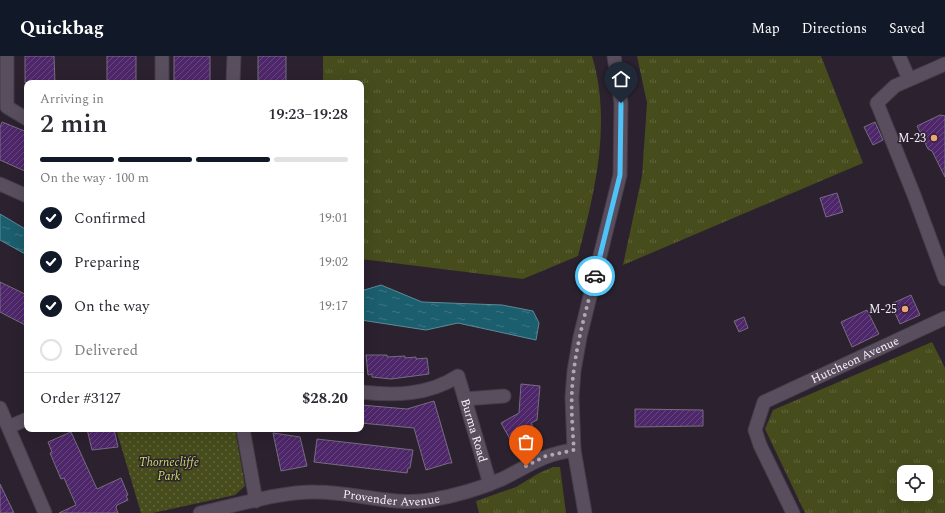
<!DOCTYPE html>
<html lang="en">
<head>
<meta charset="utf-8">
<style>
	body { margin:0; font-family:Spectral,serif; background:#f7f7f7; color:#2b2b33; height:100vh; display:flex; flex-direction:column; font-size:15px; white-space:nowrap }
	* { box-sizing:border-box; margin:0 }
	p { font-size:13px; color:#7c7c81 }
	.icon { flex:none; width:22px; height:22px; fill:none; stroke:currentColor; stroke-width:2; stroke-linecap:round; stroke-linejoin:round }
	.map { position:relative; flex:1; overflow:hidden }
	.details { position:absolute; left:24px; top:24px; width:340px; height:352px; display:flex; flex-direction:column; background:#fff; border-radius:8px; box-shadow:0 4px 16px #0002 }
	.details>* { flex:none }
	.controls { position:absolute; left:897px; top:409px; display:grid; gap:8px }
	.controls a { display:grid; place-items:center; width:36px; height:36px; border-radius:8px; background:#fff; box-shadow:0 4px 16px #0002; font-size:20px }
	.pin { position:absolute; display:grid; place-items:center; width:34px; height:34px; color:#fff; margin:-41px -17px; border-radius:50% 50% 50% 0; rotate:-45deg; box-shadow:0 0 4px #0007 }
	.pin .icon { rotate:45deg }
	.courier { position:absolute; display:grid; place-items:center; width:40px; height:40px; margin:-20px; border:3px solid #4fc3f7; border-radius:50%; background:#fff; color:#222; box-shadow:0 1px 5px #0007 }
	.overview em { font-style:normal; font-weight:600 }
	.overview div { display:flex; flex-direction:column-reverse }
	.overview { display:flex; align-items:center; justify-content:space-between; height:68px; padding:0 16px }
	h1 { font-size:26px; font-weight:600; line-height:30px }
	.bar { display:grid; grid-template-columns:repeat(4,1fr); gap:6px 4px; align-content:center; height:48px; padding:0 16px }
	.bar i { height:5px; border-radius:3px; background:#e1e1e2 }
	.bar .selected { background:#111827 }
	.bar p { grid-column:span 4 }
	.line { display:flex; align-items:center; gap:10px; padding:0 16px; border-top:1px solid #e1e1e2 }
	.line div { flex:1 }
	ol { padding:0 16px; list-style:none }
	li { display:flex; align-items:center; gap:12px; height:44px }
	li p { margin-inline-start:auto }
	li .icon { padding:4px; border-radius:50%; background:#111827; color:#fff; stroke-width:4 }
	li:last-child { color:#7c7c81 }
	li i { width:22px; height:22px; border:2px solid #e1e1e2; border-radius:50% }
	header { display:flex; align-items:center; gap:24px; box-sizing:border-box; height:56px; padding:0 20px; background:#111827; color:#fff }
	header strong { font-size:19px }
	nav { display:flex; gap:22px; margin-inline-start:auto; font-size:14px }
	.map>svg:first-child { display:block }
	.grass { fill:url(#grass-tufts); fill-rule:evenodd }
	.park { fill:url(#park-dots) }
	.water { fill:url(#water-ripples); stroke:#5d8a97 }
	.building { fill:url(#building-hatch); stroke:#766d7e }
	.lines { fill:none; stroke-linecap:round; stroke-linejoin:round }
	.minor-casing { stroke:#453d48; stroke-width:15 }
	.minor { stroke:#594e5e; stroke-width:13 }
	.done { stroke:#b0a8b3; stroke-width:4; stroke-dasharray:0 7.2 }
	.route { stroke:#4fc3f7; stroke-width:5 }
	.poi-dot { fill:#f0a279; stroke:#2b212f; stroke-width:1.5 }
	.labels { text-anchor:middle; stroke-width:3; stroke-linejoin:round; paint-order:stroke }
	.poi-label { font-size:12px; fill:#f7f0fa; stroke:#2b212f; text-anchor:end }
	.street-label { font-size:12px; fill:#f7f0fa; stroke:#2b212f }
	.park-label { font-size:12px; font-style:italic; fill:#ccdc66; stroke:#2b212f }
</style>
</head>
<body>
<header>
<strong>Quickbag</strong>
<nav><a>Map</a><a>Directions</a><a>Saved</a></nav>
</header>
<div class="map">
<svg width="945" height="457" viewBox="0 0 945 457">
	<defs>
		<pattern id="grass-tufts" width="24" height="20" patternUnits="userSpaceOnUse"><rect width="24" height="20" fill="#464c1c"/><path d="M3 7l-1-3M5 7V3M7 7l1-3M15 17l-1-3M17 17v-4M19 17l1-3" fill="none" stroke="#61663e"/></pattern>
		<pattern id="park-dots" width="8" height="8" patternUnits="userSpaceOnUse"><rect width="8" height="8" fill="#464c1c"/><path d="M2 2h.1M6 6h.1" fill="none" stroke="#61663e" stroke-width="1.8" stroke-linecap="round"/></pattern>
		<pattern id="water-ripples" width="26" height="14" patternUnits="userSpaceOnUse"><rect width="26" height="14" fill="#1b5e6d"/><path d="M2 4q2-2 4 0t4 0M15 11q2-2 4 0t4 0" fill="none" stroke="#3d7583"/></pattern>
		<pattern id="building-hatch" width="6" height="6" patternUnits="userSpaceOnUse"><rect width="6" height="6" fill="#4e276a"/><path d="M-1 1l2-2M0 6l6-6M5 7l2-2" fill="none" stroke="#684780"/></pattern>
	</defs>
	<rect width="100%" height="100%" fill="#2b212f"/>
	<path class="grass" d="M323,0H592C612,67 595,135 578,200L523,223L361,203V27H323Z
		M637,0H821L863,107L623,209L642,120L647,47Z
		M932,286L945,312V457H805L765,373L773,354ZM904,416H926V438H904Z
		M553,411H560L566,457H479L476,445L516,431L539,417Z"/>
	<path class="park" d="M116,373H235L245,430L235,439L153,457H141Z"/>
	<path class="water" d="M0,158L27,174V199L0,184Z
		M381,229L422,246L502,249L533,255L539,267L536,284L458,267L426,274L361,264V235Z"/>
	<path class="building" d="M25,0H54L55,27H25Z
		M107,0H136V27H107Z
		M174,0H210V27H174Z
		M258,0H286V27H258Z
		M940,59L945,60V121L932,95L928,93L917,70Z
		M2,66L27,76V116L0,104V71Z
		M875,66L883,84L873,89L864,71Z
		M837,137L843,156L826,161L820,142Z
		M0,226L27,239V270L0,256Z
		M911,239L920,259L900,268L891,248Z
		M867,254L879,278L852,291L841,266Z
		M744,261L748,272L739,276L734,265Z
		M366,299H387V301L405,300V302L416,301V303L427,302L429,318L391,323L372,321V318L368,319Z
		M521,328L540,330L537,364L531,367L533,371L510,383L501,367L519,357Z
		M434,345L452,407H449L426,414L414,372L361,367V349L407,353Z
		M635,353L703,354V370L635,371Z
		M87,373H114L118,391L92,394Z
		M71,376L97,433L121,422L128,439L126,440L128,444L117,449L116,452L118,457H59L76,449L64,422L61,423L50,397L52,396L48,386Z
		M273,377L300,381L307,410L281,415Z
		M317,383L413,394L410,412H408L407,417L314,406Z
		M0,428L14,457H0Z"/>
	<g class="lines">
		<defs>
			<g id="minor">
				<path d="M7,0V51L27,63"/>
				<path d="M899,0L909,23"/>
				<path d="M945,8L895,30L877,47L914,139L945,223"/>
				<path d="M162,27V0"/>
				<path d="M233,27L234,0"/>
				<path d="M0,128L27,140"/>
				<path id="s1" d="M361,336C395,340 429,339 458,320L490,428"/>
				<path d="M465,343L504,340"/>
				<path d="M0,352L45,457"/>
				<path d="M9,371L27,363"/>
				<path d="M243,373L256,445"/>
				<path id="s2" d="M200,457C234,450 282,435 316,436C354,436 392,450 430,444C455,440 479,433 502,423C529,410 543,398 574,394"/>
				<path d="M585,457L574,394L572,341L574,315L580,281L620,119L621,47L614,0"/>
				<path id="s3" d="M793,457L760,389L755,374L764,346L945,262"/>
			</g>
		</defs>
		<use href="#minor" class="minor-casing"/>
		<use href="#minor" class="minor"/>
	</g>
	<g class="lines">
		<path class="done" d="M526,410L546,400L574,394C572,367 570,340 574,313C578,282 587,250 595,220"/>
		<path class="route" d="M595,220L620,119L621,47"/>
	</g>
	<g class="poi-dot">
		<circle cx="934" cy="82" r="4"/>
		<circle cx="905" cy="253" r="4"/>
	</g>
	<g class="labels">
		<g class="poi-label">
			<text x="926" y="86">M-23</text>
			<text x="897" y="257">M-25</text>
		</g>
		<g class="street-label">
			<text dy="4" stroke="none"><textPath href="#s3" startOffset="221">Hutcheon Avenue</textPath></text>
			<text dy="4" stroke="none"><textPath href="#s1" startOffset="157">Burma Road</textPath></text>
			<text dy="4" stroke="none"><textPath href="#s2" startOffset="194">Provender Avenue</textPath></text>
		</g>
		<g class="park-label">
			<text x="169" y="410">Thornecliffe<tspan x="169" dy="14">Park</tspan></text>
		</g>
	</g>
</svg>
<div class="controls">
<a><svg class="icon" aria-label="locate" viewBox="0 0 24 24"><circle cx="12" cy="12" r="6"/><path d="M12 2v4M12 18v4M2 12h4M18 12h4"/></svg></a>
</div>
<div class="pin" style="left:526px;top:410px;background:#ea580c"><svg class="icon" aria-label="bag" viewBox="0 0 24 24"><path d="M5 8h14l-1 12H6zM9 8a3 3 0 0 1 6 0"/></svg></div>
<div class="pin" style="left:621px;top:47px;background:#1f2937"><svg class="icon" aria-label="home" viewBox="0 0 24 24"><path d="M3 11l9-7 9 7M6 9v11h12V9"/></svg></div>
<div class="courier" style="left:595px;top:220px"><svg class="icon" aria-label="car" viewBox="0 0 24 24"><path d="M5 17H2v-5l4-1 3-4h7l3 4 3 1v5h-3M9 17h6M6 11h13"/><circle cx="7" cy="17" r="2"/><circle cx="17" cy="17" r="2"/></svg></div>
<section class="details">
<div class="overview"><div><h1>2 min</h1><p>Arriving in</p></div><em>19:23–19:28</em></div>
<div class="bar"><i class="selected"></i><i class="selected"></i><i class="selected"></i><i></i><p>On the way · 100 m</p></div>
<ol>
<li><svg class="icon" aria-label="check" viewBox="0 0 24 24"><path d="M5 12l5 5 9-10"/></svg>Confirmed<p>19:01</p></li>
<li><svg class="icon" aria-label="check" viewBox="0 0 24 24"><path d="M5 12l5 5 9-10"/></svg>Preparing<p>19:02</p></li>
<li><svg class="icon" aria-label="check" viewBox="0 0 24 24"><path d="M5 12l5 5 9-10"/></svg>On the way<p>19:17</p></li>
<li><i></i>Delivered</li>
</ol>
<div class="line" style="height:52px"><div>Order #3127</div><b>$28.20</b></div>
</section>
</div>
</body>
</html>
